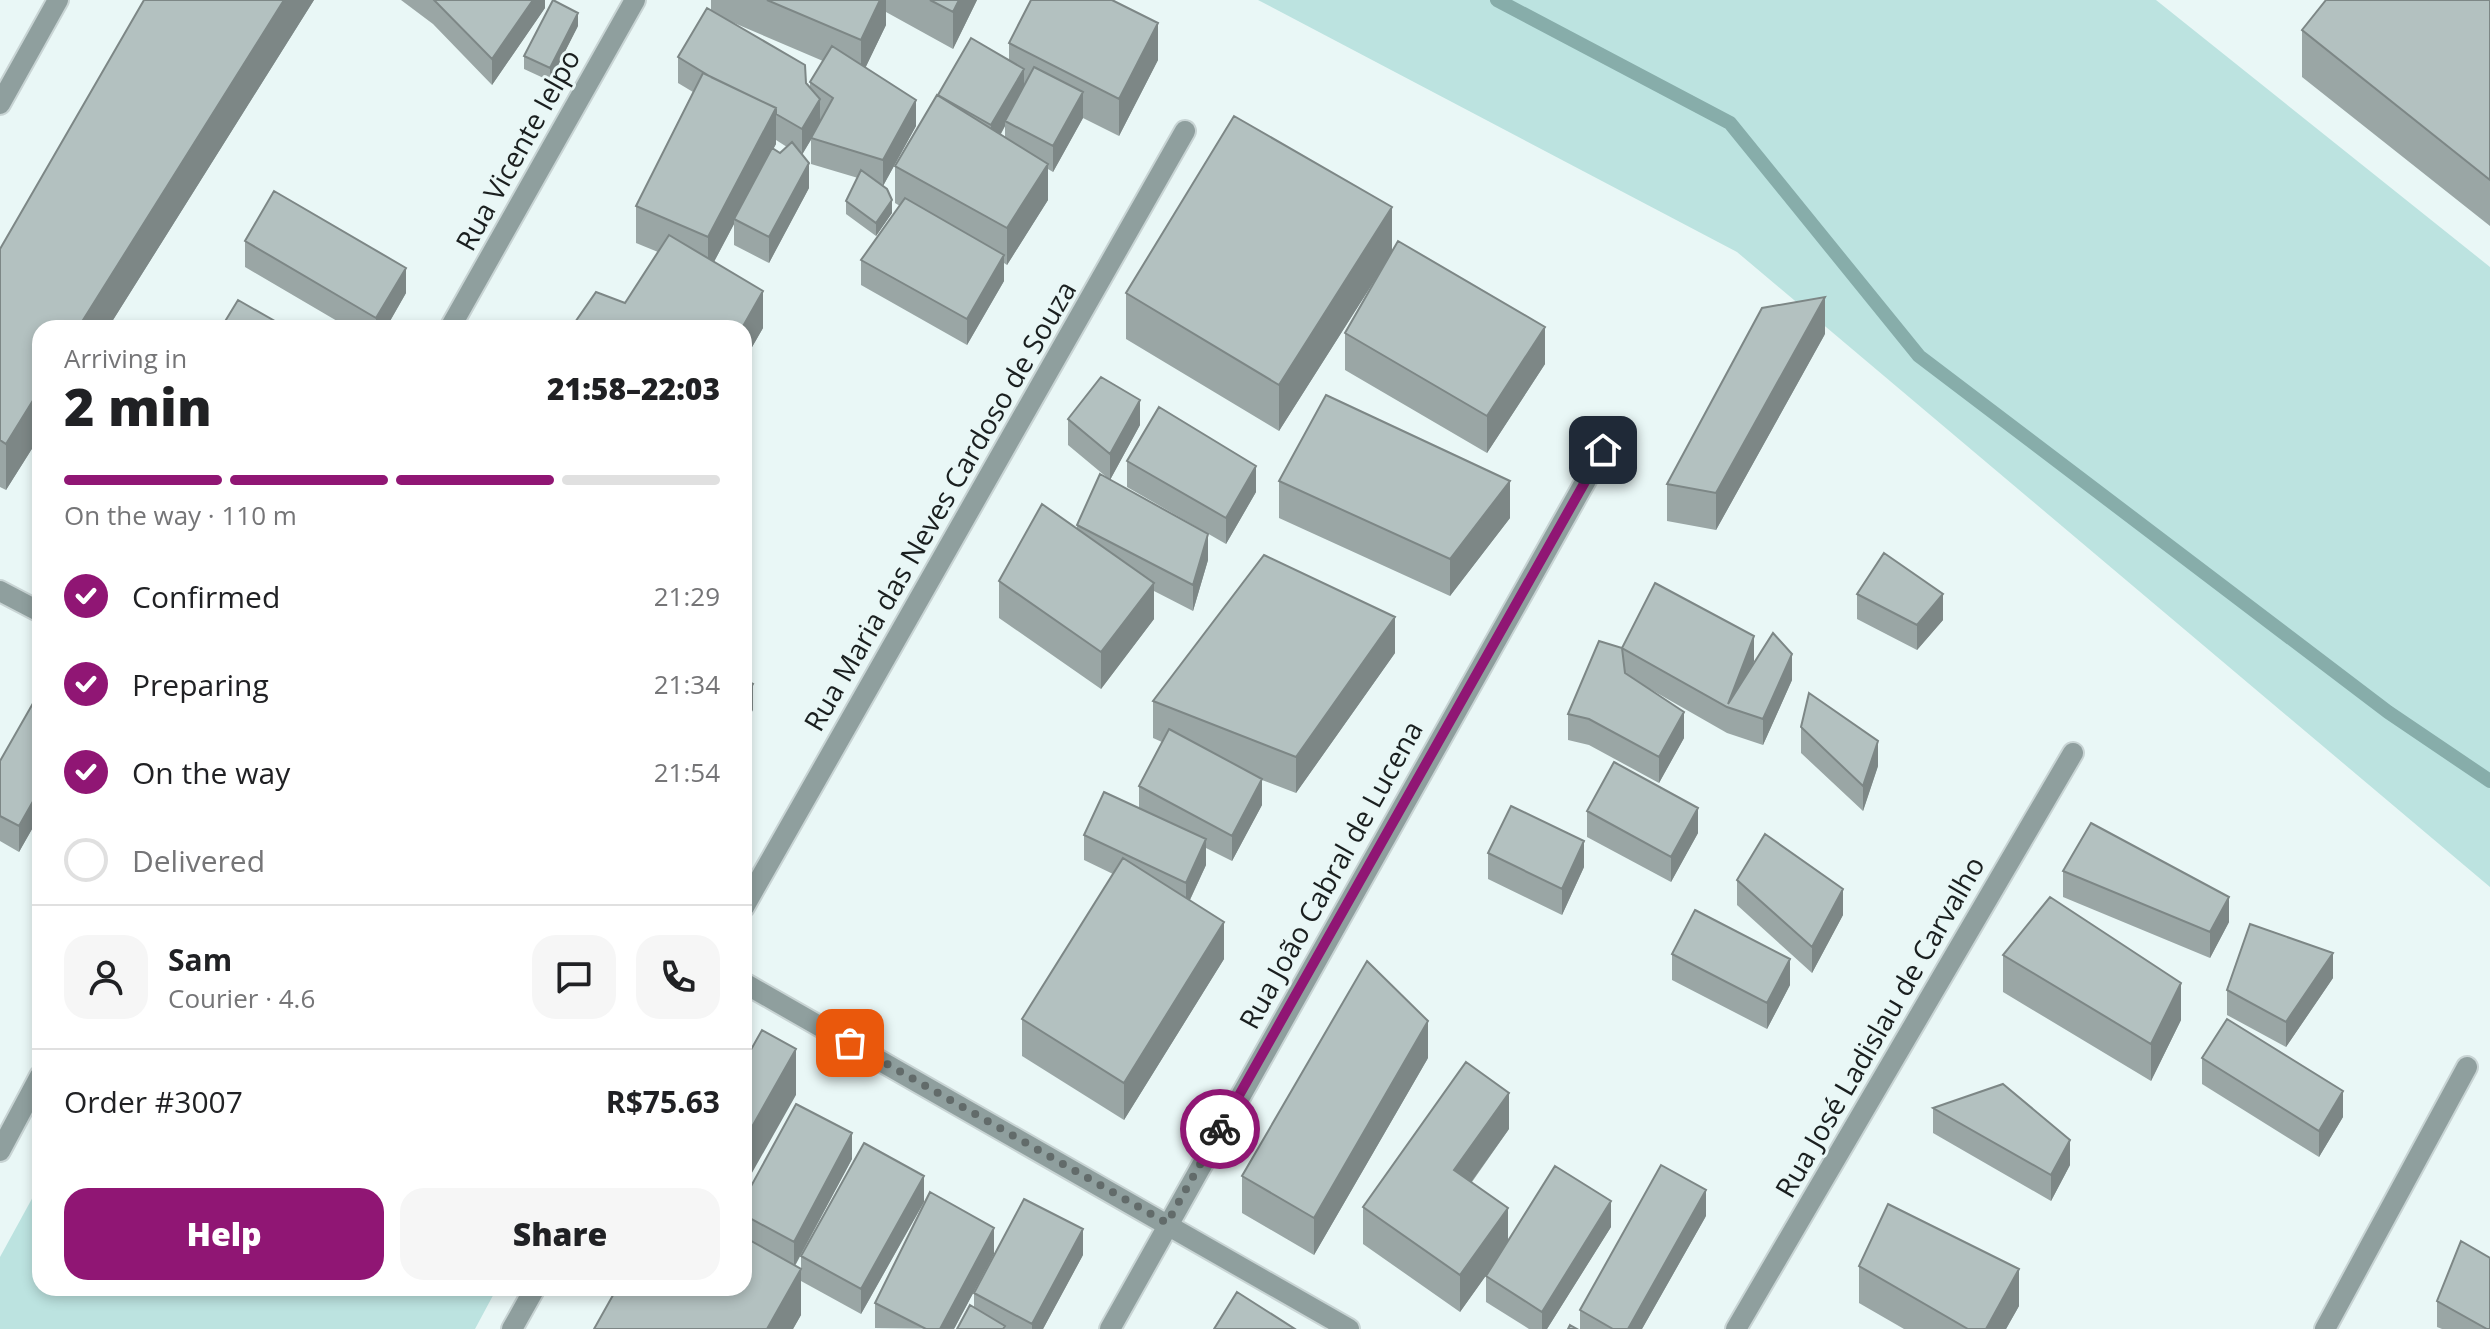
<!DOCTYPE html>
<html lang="en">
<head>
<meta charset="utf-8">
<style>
	body { margin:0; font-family:"Open Sans",sans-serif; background:#f6f6f6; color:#202124; height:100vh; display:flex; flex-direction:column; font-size:30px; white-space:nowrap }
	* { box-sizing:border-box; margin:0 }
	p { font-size:26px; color:#757577 }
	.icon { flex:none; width:44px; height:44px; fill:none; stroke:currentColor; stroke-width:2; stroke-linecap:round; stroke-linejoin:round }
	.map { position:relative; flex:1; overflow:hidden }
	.panel { position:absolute; left:32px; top:320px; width:720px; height:976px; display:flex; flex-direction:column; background:#fff; border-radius:24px; box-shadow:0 4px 12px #0003 }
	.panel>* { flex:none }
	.pin { position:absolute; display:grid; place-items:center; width:68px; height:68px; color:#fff; margin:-34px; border-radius:16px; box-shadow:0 4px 12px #0006 }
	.courier { position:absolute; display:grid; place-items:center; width:80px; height:80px; margin:-40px; border:6px solid #901674; border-radius:50%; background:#fff; color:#222; box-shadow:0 2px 10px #0007 }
	.headline em { font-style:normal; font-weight:800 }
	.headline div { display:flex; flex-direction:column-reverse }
	.headline { display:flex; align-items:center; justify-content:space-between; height:136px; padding:0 32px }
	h1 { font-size:52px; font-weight:800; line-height:60px }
	.bar { display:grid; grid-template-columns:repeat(4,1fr); gap:12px 8px; align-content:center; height:96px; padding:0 32px }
	.bar i { height:10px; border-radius:6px; background:#e0e0e0 }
	.bar .current { background:#901674 }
	.bar p { grid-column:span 4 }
	.line { display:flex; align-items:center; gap:20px; padding:0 32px; border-top:2px solid #e0e0e0 }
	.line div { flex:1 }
	.round { display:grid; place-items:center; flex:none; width:84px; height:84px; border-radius:24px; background:#f6f6f6 }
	ol { padding:0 32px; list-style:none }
	li { display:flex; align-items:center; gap:24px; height:88px }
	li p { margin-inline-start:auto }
	li .icon { padding:8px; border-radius:50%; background:#901674; color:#fff; stroke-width:4 }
	li:last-child { color:#757577 }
	li i { width:44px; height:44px; border:4px solid #e0e0e0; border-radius:50% }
	.button { display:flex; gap:16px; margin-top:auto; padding:16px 32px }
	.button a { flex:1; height:92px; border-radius:24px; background:#901674; color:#fff; font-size:32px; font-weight:800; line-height:92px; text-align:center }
	.button a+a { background:#f6f6f6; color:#202124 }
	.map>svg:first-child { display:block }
	.green { fill:#bce3e0 }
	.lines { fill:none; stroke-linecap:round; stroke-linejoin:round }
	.stream { stroke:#87adaa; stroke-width:14 }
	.minor-casing { stroke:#c8d4d4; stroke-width:24 }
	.minor { stroke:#8f9f9e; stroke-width:20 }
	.wall { fill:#9aa6a5; fill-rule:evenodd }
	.shaded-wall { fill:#7d8786 }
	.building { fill:#b3c1c0; stroke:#7d8786; stroke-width:2 }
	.done { stroke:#626b6a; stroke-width:8; stroke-dasharray:0 14.4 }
	.route { stroke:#901674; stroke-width:10 }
	.labels { text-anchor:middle; stroke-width:6; stroke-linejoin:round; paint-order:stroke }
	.street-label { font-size:28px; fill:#1a1f1f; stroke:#e9f7f6 }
</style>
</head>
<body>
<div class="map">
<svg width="2490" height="1329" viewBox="0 0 2490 1329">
	<rect width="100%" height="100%" fill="#e9f7f6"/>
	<path class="green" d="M1258,0H2156L2490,267V887L1737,252Z
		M40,1184V1288H497L475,1329H0V1257Z"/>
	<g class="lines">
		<path class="stream" d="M1497,0L1730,123L1919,356L2388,712L2490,781"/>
		<defs>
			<path id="minor" d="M0,104L58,0
				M450,328L635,0
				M0,591L40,612
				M744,907L1185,131
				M744,983L1349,1329
				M0,1151L40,1076
				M512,1329L535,1288
				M1110,1329L1603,450
				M1736,1329L2073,753
				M2325,1329L2467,1067"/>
		</defs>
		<use href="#minor" class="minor-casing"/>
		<use href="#minor" class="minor"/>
	</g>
	<path class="wall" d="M144,0H314L108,328H40V436L6,490L0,487V249Z
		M401,0H545V8L492,85L433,24Z
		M711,0H977L953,49L886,12V25L865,68L916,126L883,186L881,185L892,213L876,236L846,214V201L858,178L811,164V140L802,154L809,188L769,263L734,245V224L714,262L763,328L744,361V328L625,303L658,252L636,243V206L693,92L678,83V57L711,10ZM727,20L823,61L810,82V88L806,83ZM776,140L787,147L780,153L773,149L776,144Z
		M2490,0V226L2302,77V30Z
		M578,26L550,81L524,69V56Z
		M1009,43L1158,60L1119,136L1083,118L1053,172L1048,169V200L1007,265L1004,263V281L967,345L861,285V260L900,206L895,203V166L937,95L1009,60ZM1005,126V137L1001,134Z
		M245,241L406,293L386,328H349L245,267Z
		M1392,251L1545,364L1487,453L1345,370V333L1378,275L1279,431L1126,339V293Z
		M1825,334L1716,530L1667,521V484Z
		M1068,419L1140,425L1110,480L1068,445Z
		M1127,461L1256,492L1226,544L1127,487Z
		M1279,481L1510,518L1450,596L1279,518Z
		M1077,525L1208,560L1193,611L1154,591V619L1101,689L999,618V581L1077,529Z
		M1857,594L1943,620L1917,650L1857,619Z
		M1622,648L1754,661L1751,667L1792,680L1763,745L1727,733L1650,689L1684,738L1659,783L1589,745L1568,740V714Z
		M1395,653L1296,793L1262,780V805L1232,861L1206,848V865L1190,900L1224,959L1124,1120L1022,1056V1019L1113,874L1084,860V835L1139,808V786L1162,742L1153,738V701Z
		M40,691V815L19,852L0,841V761Z
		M1801,727L1878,766L1863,811L1801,753Z
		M1587,811L1698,833L1671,882L1587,837Z
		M1488,853L1584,867L1562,915L1488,879Z
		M2063,871L2229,922L2210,958L2063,897Z
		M1737,880L1843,915L1812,973L1737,905Z
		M1672,954L1790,985L1767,1029L1672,980Z
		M2003,955L2181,1020L2151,1081L2003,992Z
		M2333,978L2286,1047L2227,1015V990Z
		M1428,1058L1314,1255L1242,1213V1176Z
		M2202,1058L2343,1117L2319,1157L2202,1084Z
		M1933,1108L2070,1165L2051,1201L1933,1133Z
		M1509,1129L1472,1182L1508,1242L1611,1227L1547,1329H1529L1486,1302V1276L1493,1265L1460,1312L1363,1244V1207Z
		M852,1159L795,1266L801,1315L793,1329H594L744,1288V1199Z
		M924,1202L861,1314L801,1281V1256Z
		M1706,1216L1642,1329H1580V1310Z
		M994,1254L954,1329L875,1328V1303Z
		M1083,1255L1043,1329H957L974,1308V1293Z
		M1859,1266L2019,1306L2006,1329H1904L1859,1303Z
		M2437,1301L2490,1329H2442L2437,1327Z"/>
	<path class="shaded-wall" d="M284,0H314L108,328H78Z
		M533,0H545V8L492,85V59Z
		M880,0H886V25L861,77V40Z
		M959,0H977L953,49V12Z
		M578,13V26L550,81V68Z
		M1158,23V60L1119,136V99Z
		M1024,69V94L1005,121V126L991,151V125Z
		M1083,92V118L1053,172V146Z
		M820,99V124L802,155V129Z
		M916,100V126L883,186V160Z
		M776,108V144L736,220L734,219V224L708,273V237Z
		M809,163V188L769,263V237Z
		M1048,164V200L1007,265V228Z
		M892,200V213L876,236V223Z
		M1392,207V253L1279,431V385Z
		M1004,255V281L967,345V319Z
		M406,268V293L386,328H376V318Z
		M763,291V328L744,361V328H742Z
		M1825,297V334L1716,530V493Z
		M1545,327V364L1487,453V416Z
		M40,389V436L6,490V444Z
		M1140,400V425L1110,480V454Z
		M1256,466V492L1226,544V518Z
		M1510,481V518L1450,596V559Z
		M1208,534V560L1193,611V585Z
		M1154,583V619L1101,689V652Z
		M1943,594V620L1917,650V625Z
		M1395,617V653L1296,793V757Z
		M1754,636V661L1735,710L1728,704Z
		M1792,654V680L1763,745V719Z
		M753,684V710L744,726V700Z
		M1684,712V738L1659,783V757Z
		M1878,741V766L1863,811V786Z
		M1262,779V805L1232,861V836Z
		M40,789V815L19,852V826Z
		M1698,808V833L1671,882V857Z
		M1206,839V865L1186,908V883Z
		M1584,841V867L1562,915V889Z
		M1843,889V915L1812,973V947Z
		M2229,897V922L2210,958V932Z
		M1224,922V959L1124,1120V1083Z
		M2333,953V978L2286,1047V1022Z
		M1790,959V985L1767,1029V1003Z
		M2181,983V1020L2151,1081V1044Z
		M1428,1021V1058L1314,1255V1218Z
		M796,1049V1095L744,1187V1141Z
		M2343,1091V1117L2319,1157V1131Z
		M1509,1093V1129L1454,1206V1170Z
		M852,1133V1159L794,1267V1242Z
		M2070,1140V1165L2051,1201V1175Z
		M924,1176V1202L861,1314V1289Z
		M1706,1190V1216L1642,1329H1628Z
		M1611,1201V1227L1547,1329H1542V1312Z
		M1508,1208V1245L1460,1312V1275Z
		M994,1228V1254L954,1329H940Z
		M1083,1229V1255L1043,1329H1032V1324Z
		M801,1269V1315L793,1329H767Z
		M2019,1269V1306L2006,1329H1986Z"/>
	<path class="building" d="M144,0H284L78,328H40V389L6,444L0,440V249Z
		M434,0H533L492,59Z
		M553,0L578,13L550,68L524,56Z
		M767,0H880L861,40Z
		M930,0H959L953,12Z
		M1031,0H1112L1158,23L1119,99L1009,43Z
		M2326,0H2490V180L2302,30Z
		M707,8L805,65L806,83L820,99L802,129L776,114V108L711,77L678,57Z
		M971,38L1024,69L991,125L938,95Z
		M832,46L916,100L883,160L811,138L833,98L810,82Z
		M1034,67L1083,92L1053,146L1005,121Z
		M703,73L776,108L708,237L636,206Z
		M937,95L1048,164L1007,228L895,166Z
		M1234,116L1392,207L1279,385L1126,293Z
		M792,142L809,163L769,237L734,219L772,148L780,153Z
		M861,170L887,189L892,200L876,223L846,201Z
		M274,191L406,268L376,318L245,241Z
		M905,198L1004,255L967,319L861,260Z
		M669,235L763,291L742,328H571L596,292L625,303Z
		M1398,241L1545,327L1487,416L1345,333Z
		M1825,297L1716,493L1667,484L1762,308Z
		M238,300L287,328H221Z
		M1101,377L1140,400L1110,454L1068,419Z
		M1326,395L1510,481L1450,559L1279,481Z
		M1159,407L1256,466L1226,518L1127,461Z
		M1100,474L1208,534L1193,585L1077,525Z
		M1042,504L1154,583L1101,652L999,581Z
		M1884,553L1943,594L1917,625L1857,594Z
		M1264,555L1395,617L1296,757L1153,701Z
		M1655,583L1754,636L1728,704L1773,633L1792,654L1763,719L1727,707L1622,648Z
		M1599,641L1622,648L1625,673L1684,712L1659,757L1589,719L1568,714Z
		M744,679L753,684L744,700Z
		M40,691V789L19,826L0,816V761Z
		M1809,693L1878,741L1863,786L1801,727Z
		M1169,729L1262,779L1232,836L1139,786Z
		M1614,762L1698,808L1671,857L1587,811Z
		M1104,792L1206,839L1186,883L1084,835Z
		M1511,806L1584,841L1562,889L1488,853Z
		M2091,823L2229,897L2210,932L2063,871Z
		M1765,834L1843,889L1812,947L1737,880Z
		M1123,858L1224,922L1124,1083L1022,1019Z
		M2050,897L2181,983L2151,1044L2003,955Z
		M1695,910L1790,959L1767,1003L1672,954Z
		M2250,924L2333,953L2286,1022L2227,990Z
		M1367,961L1428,1021L1314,1218L1242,1176Z
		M2227,1019L2343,1091L2319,1131L2202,1058Z
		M762,1030L796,1049L744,1141V1062Z
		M1466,1062L1509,1093L1454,1170L1508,1208L1460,1275L1363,1207Z
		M2003,1084L2070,1140L2051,1175L1933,1108Z
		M796,1104L852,1133L794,1242L744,1215V1199Z
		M864,1143L924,1176L861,1289L801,1256Z
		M1661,1165L1706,1190L1628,1329H1613L1580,1310Z
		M1555,1166L1611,1201L1542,1312L1486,1276Z
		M930,1192L994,1228L940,1329H926L875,1303Z
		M1024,1199L1083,1229L1032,1324L974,1293Z
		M1888,1204L2019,1269L1986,1329H1968L1859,1266Z
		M744,1237L801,1269L767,1329H594L617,1288H744Z
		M2461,1241L2490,1258V1329H2487L2437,1301Z
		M1237,1292L1295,1329H1214Z
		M970,1305L1005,1326L1003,1329H957Z
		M1570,1325L1577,1329H1568Z"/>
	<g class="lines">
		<path class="done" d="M850,1043L1167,1223L1220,1129"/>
		<path class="route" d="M1220,1129L1603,450"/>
	</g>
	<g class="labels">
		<g class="street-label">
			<text transform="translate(518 150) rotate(-61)" y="10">Rua Vicente Ielpo</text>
			<text transform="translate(940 506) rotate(-60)" y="10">Rua Maria das Neves Cardoso de Souza</text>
			<text transform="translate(1331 875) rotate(-61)" y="10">Rua João Cabral de Lucena</text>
			<text transform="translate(1880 1027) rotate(-60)" y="10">Rua José Ladislau de Carvalho</text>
		</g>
	</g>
</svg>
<div class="pin" style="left:850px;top:1043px;background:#ea580c"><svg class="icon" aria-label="bag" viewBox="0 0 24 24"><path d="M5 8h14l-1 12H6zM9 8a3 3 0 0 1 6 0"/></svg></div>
<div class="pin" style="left:1603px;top:450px;background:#1f2937"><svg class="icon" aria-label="home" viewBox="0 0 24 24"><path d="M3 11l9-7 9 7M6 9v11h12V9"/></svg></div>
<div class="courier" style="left:1220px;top:1129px"><svg class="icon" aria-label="bike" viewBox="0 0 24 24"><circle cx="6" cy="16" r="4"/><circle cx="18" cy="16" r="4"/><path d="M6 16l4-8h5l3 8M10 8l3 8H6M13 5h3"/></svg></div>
<section class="panel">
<div class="headline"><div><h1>2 min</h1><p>Arriving in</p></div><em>21:58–22:03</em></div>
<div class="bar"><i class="current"></i><i class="current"></i><i class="current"></i><i></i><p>On the way · 110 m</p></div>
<ol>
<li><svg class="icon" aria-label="check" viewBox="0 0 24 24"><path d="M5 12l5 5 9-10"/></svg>Confirmed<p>21:29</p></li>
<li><svg class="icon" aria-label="check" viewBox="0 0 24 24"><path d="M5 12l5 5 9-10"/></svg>Preparing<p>21:34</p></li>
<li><svg class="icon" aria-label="check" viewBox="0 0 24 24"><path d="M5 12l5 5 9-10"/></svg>On the way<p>21:54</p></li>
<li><i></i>Delivered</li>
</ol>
<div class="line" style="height:144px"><a class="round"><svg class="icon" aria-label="person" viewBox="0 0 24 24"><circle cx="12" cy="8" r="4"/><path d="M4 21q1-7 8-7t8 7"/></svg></a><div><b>Sam</b><p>Courier · 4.6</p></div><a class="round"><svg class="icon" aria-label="chat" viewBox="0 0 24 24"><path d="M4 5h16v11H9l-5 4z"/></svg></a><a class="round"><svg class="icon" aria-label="phone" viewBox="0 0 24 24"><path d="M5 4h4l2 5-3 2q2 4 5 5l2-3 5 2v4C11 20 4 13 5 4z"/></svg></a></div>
<div class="line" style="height:104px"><div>Order #3007</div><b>R$75.63</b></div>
<div class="button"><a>Help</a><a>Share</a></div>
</section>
</div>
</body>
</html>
